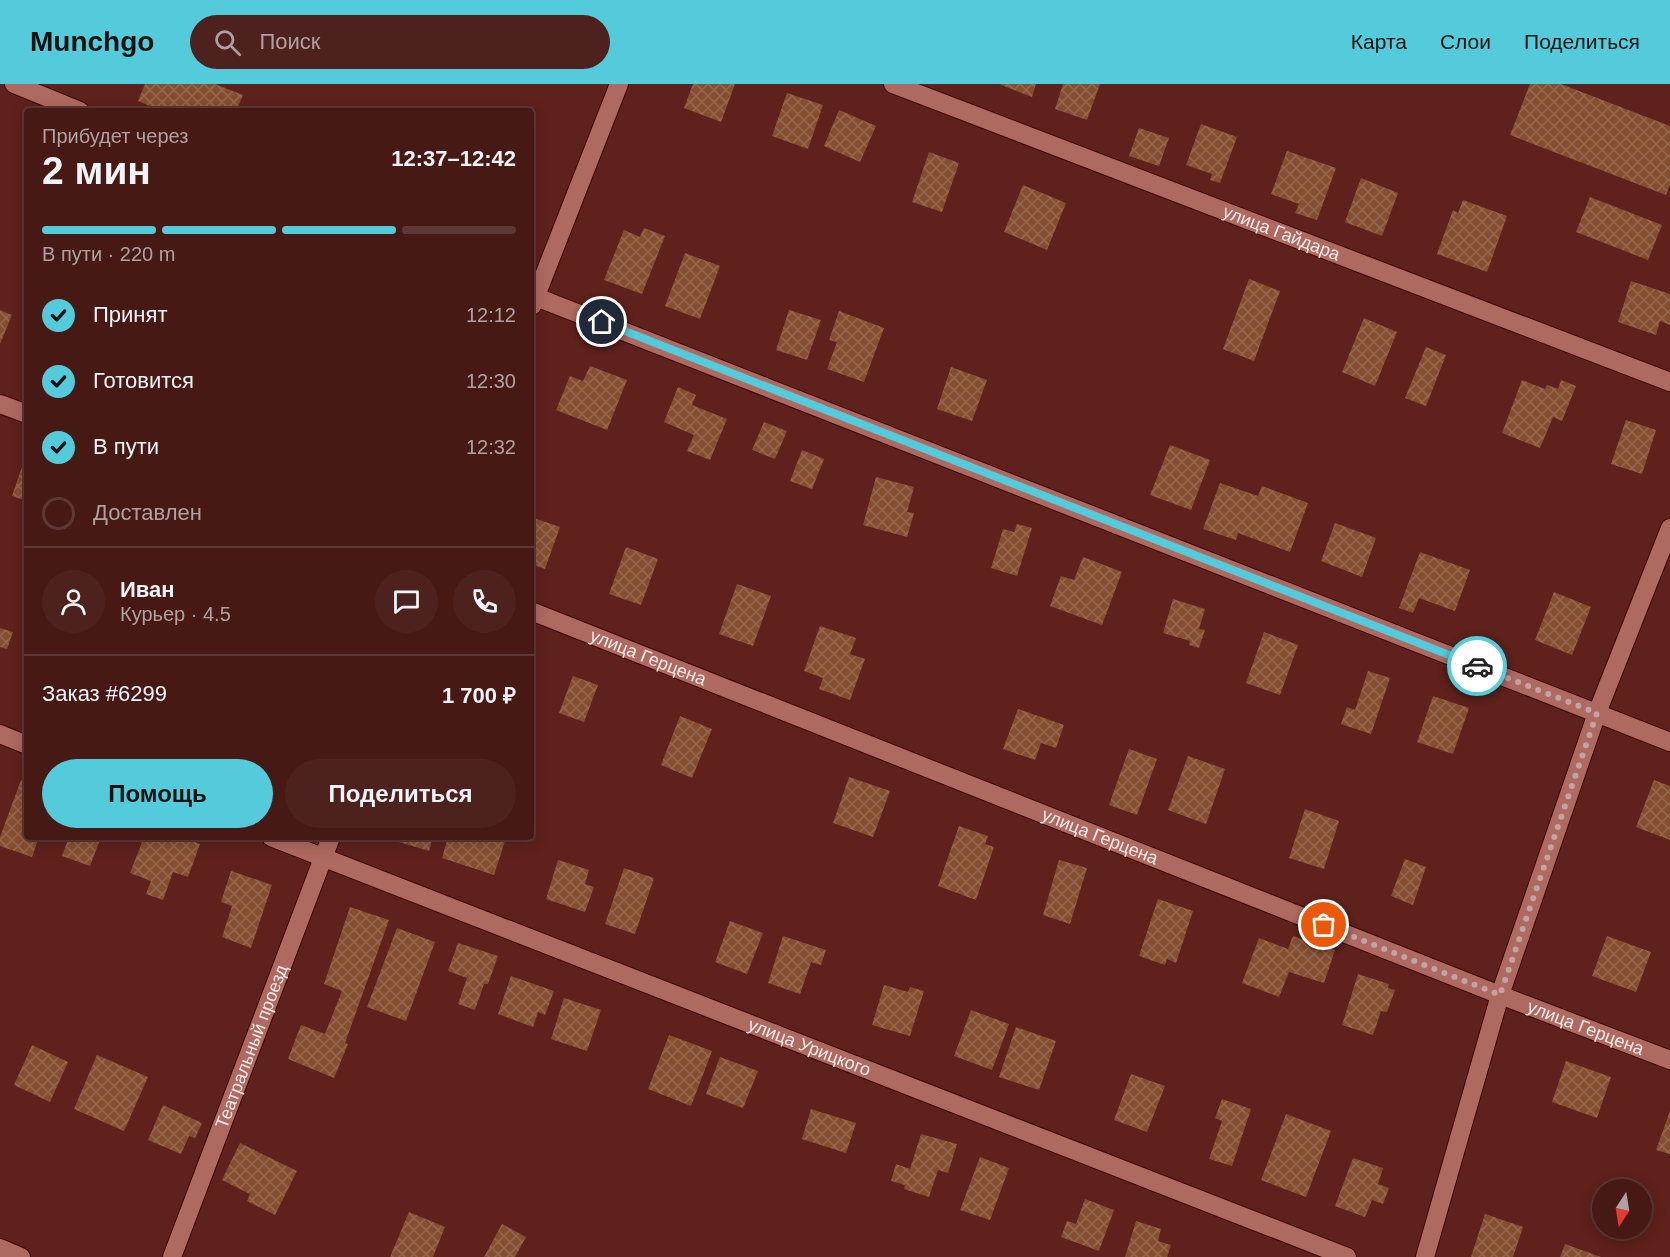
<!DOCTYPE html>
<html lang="ru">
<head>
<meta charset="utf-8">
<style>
	body { margin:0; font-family:Arial,sans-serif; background:#4d221e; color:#f1f3f6; height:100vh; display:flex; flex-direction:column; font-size:22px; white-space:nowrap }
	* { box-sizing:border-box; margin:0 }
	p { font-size:20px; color:#b0a0a0 }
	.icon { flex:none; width:33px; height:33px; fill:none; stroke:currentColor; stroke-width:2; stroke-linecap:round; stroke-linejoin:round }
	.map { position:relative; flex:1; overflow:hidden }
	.side { position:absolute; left:24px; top:24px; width:510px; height:732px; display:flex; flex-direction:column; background:#461915; border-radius:6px; box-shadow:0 3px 15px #0003,0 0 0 2px #5e3834 }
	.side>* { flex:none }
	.needle { width:39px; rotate:192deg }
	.controls { position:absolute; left:1592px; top:1095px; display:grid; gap:12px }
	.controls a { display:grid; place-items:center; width:60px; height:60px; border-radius:50%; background:#461915; box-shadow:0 3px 15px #0003,0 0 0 2px #5e3834; font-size:30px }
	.pin { position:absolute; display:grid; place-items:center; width:51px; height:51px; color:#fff; margin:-26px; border:3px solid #fff; border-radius:50%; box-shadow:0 2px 6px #0007 }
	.courier { position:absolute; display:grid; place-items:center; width:60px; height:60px; margin:-30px; border:4px solid #53cbdb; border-radius:50%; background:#fff; color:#222; box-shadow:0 2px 8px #0007 }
	.head em { font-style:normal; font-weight:700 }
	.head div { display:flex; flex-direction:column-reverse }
	.head { display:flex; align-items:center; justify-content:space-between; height:102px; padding:0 18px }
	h1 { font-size:39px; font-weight:700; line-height:45px }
	.bar { display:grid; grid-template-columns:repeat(4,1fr); gap:9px 6px; align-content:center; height:72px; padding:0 18px }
	.bar i { height:8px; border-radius:4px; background:#5e3834 }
	.bar .on { background:#53cbdb }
	.bar p { grid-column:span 4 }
	.line { display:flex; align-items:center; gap:15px; padding:0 18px; border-top:2px solid #5e3834 }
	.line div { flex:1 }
	.round { display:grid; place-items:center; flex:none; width:63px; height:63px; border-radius:32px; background:#4d221e }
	ol { padding:0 18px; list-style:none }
	li { display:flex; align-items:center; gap:18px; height:66px }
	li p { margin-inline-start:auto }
	li .icon { padding:6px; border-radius:50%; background:#53cbdb; color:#111; stroke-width:4 }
	li:last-child { color:#b0a0a0 }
	li i { width:33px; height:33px; border:3px solid #5e3834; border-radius:50% }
	.cta { display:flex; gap:12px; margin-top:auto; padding:12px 18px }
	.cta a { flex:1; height:69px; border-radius:36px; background:#53cbdb; color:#111; font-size:24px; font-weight:700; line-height:69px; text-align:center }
	.cta a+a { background:#4d221e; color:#f1f3f6 }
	header { display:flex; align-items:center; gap:36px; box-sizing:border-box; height:84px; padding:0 30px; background:#53cbdb; color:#111 }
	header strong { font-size:28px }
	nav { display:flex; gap:33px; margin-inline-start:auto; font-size:21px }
	.search { width:420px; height:54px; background:#4d221e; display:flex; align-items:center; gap:15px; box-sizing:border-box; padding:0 21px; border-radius:33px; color:#b0a0a0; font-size:22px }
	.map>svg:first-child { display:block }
	.building { fill:url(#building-cross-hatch) }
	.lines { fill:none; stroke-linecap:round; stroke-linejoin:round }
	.minor-casing { stroke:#400404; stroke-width:20 }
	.minor { stroke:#ae6960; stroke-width:18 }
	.done { stroke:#c3a4a0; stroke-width:6; stroke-dasharray:0 10.8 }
	.route { stroke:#53cbdb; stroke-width:8 }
	.labels { text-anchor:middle; stroke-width:4.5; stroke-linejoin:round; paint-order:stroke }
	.street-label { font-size:18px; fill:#faeae7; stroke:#521612 }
</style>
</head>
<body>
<header>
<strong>Munchgo</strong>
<div class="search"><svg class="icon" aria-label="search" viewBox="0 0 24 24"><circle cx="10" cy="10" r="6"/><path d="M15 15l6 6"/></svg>Поиск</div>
<nav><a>Карта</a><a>Слои</a><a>Поделиться</a></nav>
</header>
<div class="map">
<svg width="1670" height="1173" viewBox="0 0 1670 1173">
	<defs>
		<pattern id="building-cross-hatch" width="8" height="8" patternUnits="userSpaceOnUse" patternTransform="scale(1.5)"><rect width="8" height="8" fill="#854e31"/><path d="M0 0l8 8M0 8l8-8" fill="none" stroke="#97684f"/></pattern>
	</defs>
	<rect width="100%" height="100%" fill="#5e211c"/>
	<path class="building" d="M145,0H215L243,11L236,27H162L138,17Z
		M693,0H735L721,38L684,24Z
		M999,0H1036L1032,13Z
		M1063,0H1100L1087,36L1055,25Z
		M1530,0H1561L1670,42V101L1666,111L1510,51Z
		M787,9L823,21L808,65L772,52Z
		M839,26L876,42L860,78L824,62Z
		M1201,40L1237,53L1220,99L1210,96L1212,90L1186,81Z
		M1139,44L1169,54L1159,82L1129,72Z
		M1287,67L1336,84L1317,136L1295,129L1299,120L1271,110Z
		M929,68L959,79L942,128L912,118Z
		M1361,94L1398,109L1382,152L1345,138Z
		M1023,101L1066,119L1047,166L1004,148Z
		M1590,113L1662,141L1648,176L1576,148Z
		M1463,116L1507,132L1487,188L1437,170L1453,126L1458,129Z
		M644,144L665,152L642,210L604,196L624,146L640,153Z
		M685,169L720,182L700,235L665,222Z
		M1249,195L1280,207L1254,277L1223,265Z
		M1631,197L1670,210V241L1660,237L1656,251L1618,238Z
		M0,226L12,231L0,260Z
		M789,226L821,236L807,276L776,266Z
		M839,227L884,244L864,298L827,285L837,258L829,256Z
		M1364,234L1397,248L1375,302L1342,288Z
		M1426,263L1446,271L1426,322L1405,314Z
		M590,282L627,296L607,346L556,326L570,292L583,297Z
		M951,283L987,296L972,337L937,325Z
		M1522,296L1545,305L1547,301L1558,305L1561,296L1576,302L1562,337L1553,333L1540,364L1502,349Z
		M678,303L696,311L692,321L727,335L710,376L687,367L694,351L664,338Z
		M1626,336L1656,346L1642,390L1611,380Z
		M764,338L787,347L775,375L752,366Z
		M1170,361L1210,376L1191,426L1150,411Z
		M802,366L824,375L812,405L790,397Z
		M24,377L27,378V417L12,412Z
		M876,393L914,403L907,428L914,429L907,453L863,441Z
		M1220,399L1258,412L1262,402L1308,419L1290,468L1238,449L1236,456L1203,445Z
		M531,433L560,443L545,485L531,480Z
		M1335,439L1376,454L1362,493L1321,477Z
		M1017,440L1032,444L1017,492L991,484L1003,445L1014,448Z
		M626,463L658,475L641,521L609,510Z
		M1420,468L1470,486L1455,527L1419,514L1413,529L1399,524Z
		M1083,473L1122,488L1102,541L1050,522L1061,492L1074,496Z
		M737,500L771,512L753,562L719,550Z
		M1554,508L1591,523L1572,571L1535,556Z
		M1173,515L1205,525L1199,545L1205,546L1199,564L1189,561L1190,557L1163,549Z
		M820,542L856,554L850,570L865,575L850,616L819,605L823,594L804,587Z
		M0,544L13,548L7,565L0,563Z
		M1264,548L1298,561L1280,611L1246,599Z
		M1368,587L1390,594L1371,650L1341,640L1347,623L1355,626Z
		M573,592L598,601L584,638L559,629Z
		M1433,612L1469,624L1453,670L1417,658Z
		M1018,625L1064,641L1056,664L1041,659L1035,676L1003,665Z
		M680,632L712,645L692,694L661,681Z
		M1129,665L1157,675L1137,731L1109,721Z
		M1188,672L1225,685L1206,740L1168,726Z
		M849,693L890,707L873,753L833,739Z
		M21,696L27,699V753H39L32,773L0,762V753Z
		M1654,696L1670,702V756L1636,743Z
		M1305,725L1339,737L1324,785L1289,774Z
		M959,742L988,752L985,760L994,763L976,816L938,802Z
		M69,753H101L90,782L62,772Z
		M144,753H182L200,760L188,793L173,788L163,816L146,810L151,797L130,789Z
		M393,753H433L429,767L392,756Z
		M448,753L506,754L494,791L442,774Z
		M1405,775L1426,783L1413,821L1391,812Z
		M558,776L589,786L585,800L594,803L585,828L546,815Z
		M1059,776L1087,784L1070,840L1043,831Z
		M624,784L654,794L635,850L605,840Z
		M231,787L272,801L251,864L222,853L232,822L221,818Z
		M1158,815L1193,827L1176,879L1167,875L1165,881L1139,872Z
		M350,823L389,836L345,959L348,960L334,994L288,975L301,941L325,950L342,907L324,900Z
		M730,837L763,849L747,890L715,878Z
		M397,844L435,858L406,937L367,923Z
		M783,852L826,866L821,881L811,878L800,910L768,899Z
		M1293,852L1335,866L1324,899L1289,888L1279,913L1242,899L1259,854L1288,865Z
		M1607,852L1651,868L1636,908L1592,892Z
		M458,859L498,872L488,900H484L475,926L458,920L467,894L448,887Z
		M1358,890L1389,900L1388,904L1395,906L1387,928L1381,927L1373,951L1342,941Z
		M511,892L554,907L545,931L538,928L533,943L498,930Z
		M884,901L908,908L910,903L924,907L910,952L872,941Z
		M564,914L601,926L587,967L551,955Z
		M971,926L1009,940L992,986L954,972Z
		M1016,943L1056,957L1039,1006L999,993Z
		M669,951L712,967L691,1022L648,1005Z
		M32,961L68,978L50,1018L14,1001Z
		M97,971L148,993L124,1047L74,1025Z
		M720,973L758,987L743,1024L706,1010Z
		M1566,977L1611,993L1597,1034L1552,1018Z
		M1131,990L1165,1002L1147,1048L1114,1036Z
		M1222,1015L1251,1025L1232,1082L1209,1075L1222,1037L1215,1034Z
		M163,1021L202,1039L195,1054L189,1052L181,1070L148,1056Z
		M811,1025L856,1039L846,1069L802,1055Z
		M1670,1027V1070L1656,1066Z
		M1286,1030L1331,1047L1306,1113L1261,1096Z
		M921,1050L957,1060L948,1089L938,1086L929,1113L904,1105L905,1101L891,1097L896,1080L910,1085Z
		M240,1059L297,1087L275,1131L247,1117L250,1110L222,1096Z
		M980,1073L1009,1084L990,1136L960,1126Z
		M1353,1074L1383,1084L1378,1100L1389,1104L1383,1120L1372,1116L1365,1133L1335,1122Z
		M1085,1115L1114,1126L1099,1167L1061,1153L1067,1137L1076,1140Z
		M409,1128L445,1143L433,1173H390Z
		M1485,1130L1523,1143L1513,1173H1471Z
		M1136,1137L1161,1145L1158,1157L1171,1161L1167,1173H1125Z
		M502,1140L526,1153L515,1173H484Z
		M1565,1160L1601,1173H1560Z"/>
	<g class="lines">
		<defs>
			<g id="minor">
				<path d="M14,0L80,27"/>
				<path id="s1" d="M893,0L1670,298"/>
				<path d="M531,211L1670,658"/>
				<path d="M532,222L619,0"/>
				<path d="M0,320L27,330"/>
				<path id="s2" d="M531,527L1500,911L1670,976"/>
				<path d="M0,650L27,661"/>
				<path id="s3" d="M271,753L1347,1173"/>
				<path d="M0,1164L21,1173"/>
				<path id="s4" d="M172,1173L331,753"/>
				<path d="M1425,1173L1500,911L1597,629L1670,444"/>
			</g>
		</defs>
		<use href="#minor" class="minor-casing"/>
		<use href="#minor" class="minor"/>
	</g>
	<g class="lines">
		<path class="done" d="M1324,841L1500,911L1597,629L1477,582"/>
		<path class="route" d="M602,238L1477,582"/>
	</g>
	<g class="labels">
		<g class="street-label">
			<text dy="6" stroke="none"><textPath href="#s1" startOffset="416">улица Гайдара</textPath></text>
			<text dy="6" stroke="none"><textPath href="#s2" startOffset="126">улица Герцена</textPath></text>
			<text dy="6" stroke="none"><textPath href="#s2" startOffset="612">улица Герцена</textPath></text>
			<text dy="6" stroke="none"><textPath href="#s2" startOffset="1134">улица Герцена</textPath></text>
			<text dy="6" stroke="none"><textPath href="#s4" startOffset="225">Театральный проезд</textPath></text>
			<text dy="6" stroke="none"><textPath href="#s3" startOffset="578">улица Урицкого</textPath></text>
		</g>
	</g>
</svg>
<div class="controls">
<a><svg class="needle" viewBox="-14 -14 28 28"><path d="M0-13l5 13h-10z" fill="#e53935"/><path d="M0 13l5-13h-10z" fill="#b0a0a0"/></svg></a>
</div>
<div class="pin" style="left:1324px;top:841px;background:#ea580c"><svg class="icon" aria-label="bag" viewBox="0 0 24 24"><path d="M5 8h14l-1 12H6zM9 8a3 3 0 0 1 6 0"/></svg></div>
<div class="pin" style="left:602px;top:238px;background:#1f2937"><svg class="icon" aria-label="home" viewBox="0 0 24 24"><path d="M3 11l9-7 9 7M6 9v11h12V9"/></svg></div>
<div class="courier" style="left:1477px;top:582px"><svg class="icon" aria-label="car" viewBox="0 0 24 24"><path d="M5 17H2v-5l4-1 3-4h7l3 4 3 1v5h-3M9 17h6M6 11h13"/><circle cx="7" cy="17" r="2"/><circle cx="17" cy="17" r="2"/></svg></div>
<section class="side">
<div class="head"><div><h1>2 мин</h1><p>Прибудет через</p></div><em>12:37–12:42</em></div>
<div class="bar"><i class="on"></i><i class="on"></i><i class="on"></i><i></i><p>В пути · 220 m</p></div>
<ol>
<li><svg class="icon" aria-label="check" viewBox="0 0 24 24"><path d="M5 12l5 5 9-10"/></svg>Принят<p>12:12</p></li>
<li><svg class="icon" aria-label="check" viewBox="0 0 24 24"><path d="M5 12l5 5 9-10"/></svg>Готовится<p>12:30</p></li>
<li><svg class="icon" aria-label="check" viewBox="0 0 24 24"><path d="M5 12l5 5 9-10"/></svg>В пути<p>12:32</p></li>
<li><i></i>Доставлен</li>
</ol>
<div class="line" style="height:108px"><a class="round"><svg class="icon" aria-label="person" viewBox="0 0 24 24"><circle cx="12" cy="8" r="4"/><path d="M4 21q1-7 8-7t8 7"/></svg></a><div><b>Иван</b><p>Курьер · 4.5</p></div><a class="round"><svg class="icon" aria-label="chat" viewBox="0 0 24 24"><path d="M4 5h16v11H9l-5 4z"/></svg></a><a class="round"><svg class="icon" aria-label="phone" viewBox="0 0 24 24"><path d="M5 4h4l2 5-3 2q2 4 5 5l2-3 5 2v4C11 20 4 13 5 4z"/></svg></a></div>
<div class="line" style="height:78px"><div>Заказ #6299</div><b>1 700 ₽</b></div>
<div class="cta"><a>Помощь</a><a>Поделиться</a></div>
</section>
</div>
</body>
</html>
